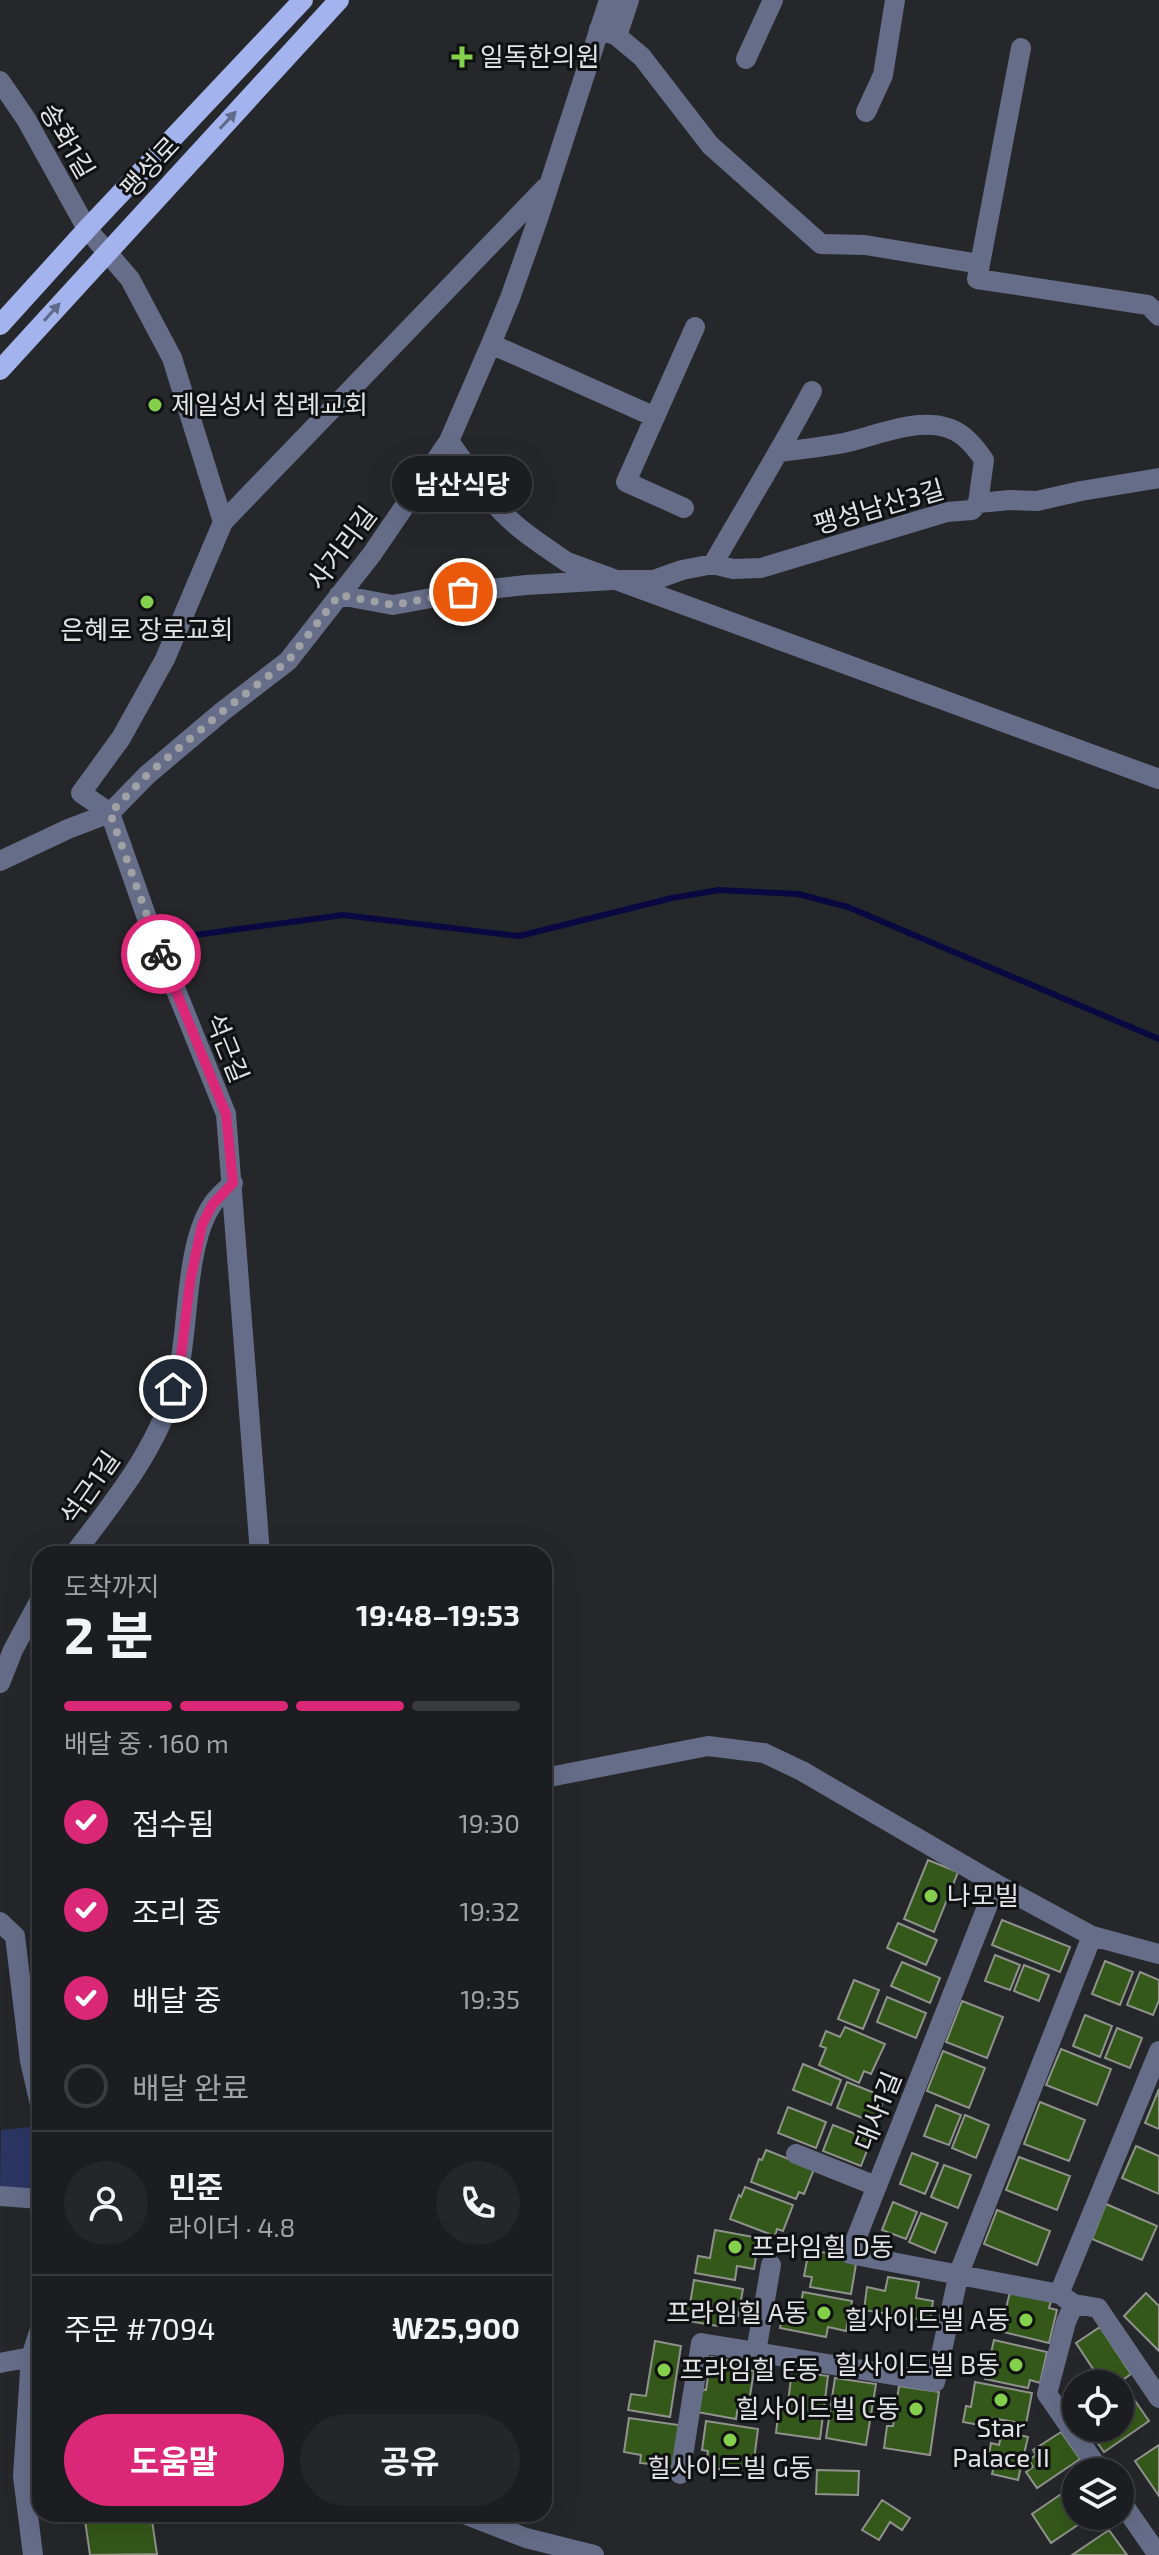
<!DOCTYPE html>
<html lang="ko">
<head>
<meta charset="utf-8">
<style>
	body { margin:0; font-family:"Exo 2","Noto Sans KR",sans-serif; background:#252629; color:#f1f3f6; height:100vh; display:flex; flex-direction:column; font-size:30px; white-space:nowrap }
	* { box-sizing:border-box; margin:0 }
	p { font-size:26px; color:#a0a2a5 }
	.icon { flex:none; width:44px; height:44px; fill:none; stroke:currentColor; stroke-width:2; stroke-linecap:round; stroke-linejoin:round }
	.map { position:relative; flex:1; overflow:hidden }
	.drawer { position:absolute; left:32px; top:1546px; width:520px; height:976px; display:flex; flex-direction:column; background:#1c1d20; border-radius:24px; box-shadow:0 8px 32px #0002,0 0 0 2px #3a3b3e }
	.drawer>* { flex:none }
	.controls { position:absolute; left:1062px; top:2370px; display:grid; gap:16px }
	.controls a { display:grid; place-items:center; width:72px; height:72px; border-radius:50%; background:#1c1d20; box-shadow:0 8px 32px #0002,0 0 0 2px #3a3b3e; font-size:40px }
	.pin { position:absolute; display:grid; place-items:center; width:68px; height:68px; color:#fff; margin:-34px; border:4px solid #fff; border-radius:50%; box-shadow:0 2px 8px #0007 }
	.courier { position:absolute; display:grid; place-items:center; width:80px; height:80px; margin:-40px; border:6px solid #db2777; border-radius:50%; background:#fff; color:#222; box-shadow:0 2px 10px #0007 }
	.bubble { position:absolute; height:56px; border-radius:28px; background:#1c1d20; box-shadow:0 8px 32px #0002,0 0 0 2px #3a3b3e; font-size:26px; font-weight:700; line-height:56px; text-align:center }
	.summary em { font-style:normal; font-weight:700 }
	.summary div { display:flex; flex-direction:column-reverse }
	.summary { display:flex; align-items:center; justify-content:space-between; height:136px; padding:0 32px }
	h1 { font-size:52px; font-weight:700; line-height:60px }
	.bar { display:grid; grid-template-columns:repeat(4,1fr); gap:12px 8px; align-content:center; height:96px; padding:0 32px }
	.bar i { height:10px; border-radius:6px; background:#3a3b3e }
	.bar .on { background:#db2777 }
	.bar p { grid-column:span 4 }
	.line { display:flex; align-items:center; gap:20px; padding:0 32px; border-top:2px solid #3a3b3e }
	.line div { flex:1 }
	.round { display:grid; place-items:center; flex:none; width:84px; height:84px; border-radius:42px; background:#252629 }
	ol { padding:0 32px; list-style:none }
	li { display:flex; align-items:center; gap:24px; height:88px }
	li p { margin-inline-start:auto }
	li .icon { padding:8px; border-radius:50%; background:#db2777; color:#fff; stroke-width:4 }
	li:last-child { color:#a0a2a5 }
	li i { width:44px; height:44px; border:4px solid #3a3b3e; border-radius:50% }
	.primary-button { display:flex; gap:16px; margin-top:auto; padding:16px 32px }
	.primary-button a { flex:1; height:92px; border-radius:48px; background:#db2777; color:#fff; font-size:32px; font-weight:700; line-height:92px; text-align:center }
	.primary-button a+a { background:#252629; color:#f1f3f6 }
	.map>svg:first-child { display:block }
	.green { fill:#2c3663 }
	.lines { fill:none; stroke-linecap:round; stroke-linejoin:round }
	.stream { stroke:#090840; stroke-width:6 }
	.building { fill:#345819; stroke:#8f928d; stroke-width:2 }
	.minor { stroke:#656d89; stroke-width:20 }
	.major { stroke:#a3b3ed; stroke-width:20 }
	.oneway { fill:#606a8a }
	.done { stroke:#a0a1a4; stroke-width:8; stroke-dasharray:0 14.4 }
	.route { stroke:#db2777; stroke-width:10 }
	.poi-dot { fill:#84d04d; stroke:#0f1011; stroke-width:3 }
	.labels { text-anchor:middle; stroke-width:6; stroke-linejoin:round; paint-order:stroke }
	.poi-label { font-size:26px; fill:#e2e2e5; stroke:#0f1011; text-anchor:start }
	.street-label { font-size:26px; fill:#e2e2e5; stroke:#0f1011 }
</style>
</head>
<body>
<div class="map">
<svg width="1159" height="2555" viewBox="0 0 1159 2555">
	<rect width="100%" height="100%" fill="#26272a"/>
	<path class="green" d="M40,2126V2199L0,2196L1,2130Z"/>
	<g class="lines">
		<path class="stream" d="M187,936L343,915L519,936L672,898L719,890L798,894L848,907L1159,1039"/>
	</g>
	<path class="building" d="M928,1860L958,1872L934,1932L904,1919Z
		M1002,1920L1070,1947L1060,1972L992,1945Z
		M898,1923L937,1940L926,1965L887,1948Z
		M995,1955L1020,1965L1010,1990L985,1981Z
		M1105,1961L1133,1972L1120,2005L1092,1994Z
		M902,1962L940,1978L930,2003L891,1986Z
		M1024,1965L1049,1975L1039,2001L1014,1991Z
		M1140,1972L1159,1980V2000L1153,2015L1127,2005Z
		M854,1980L879,1990L863,2029L838,2019Z
		M887,1997L926,2013L916,2038L877,2022Z
		M962,2001L1003,2017L987,2058L946,2042Z
		M1085,2015L1112,2026L1100,2057L1073,2046Z
		M845,2027L885,2044L871,2074L864,2071L859,2083L819,2065L826,2048L820,2046L826,2031L840,2037Z
		M1117,2028L1142,2038L1130,2068L1105,2058Z
		M1061,2049L1111,2069L1097,2105L1046,2085Z
		M943,2051L985,2068L969,2108L927,2091Z
		M803,2064L841,2080L831,2105L793,2090Z
		M847,2082L885,2097L875,2123L837,2108Z
		M1159,2089V2129L1145,2123Z
		M1040,2102L1085,2120L1069,2161L1024,2144Z
		M936,2105L961,2115L949,2145L924,2136Z
		M788,2107L826,2122L816,2148L778,2133Z
		M965,2115L989,2125L976,2158L952,2148Z
		M833,2125L871,2140L861,2166L823,2151Z
		M1136,2146L1159,2156V2194L1122,2178Z
		M766,2150L814,2169L804,2194L799,2192L796,2199L751,2182L759,2159L762,2160Z
		M912,2153L938,2163L925,2194L900,2184Z
		M1019,2157L1070,2176L1057,2210L1006,2190Z
		M944,2165L971,2175L958,2208L931,2197Z
		M745,2187L793,2205L783,2231L777,2229L775,2236L730,2219L739,2195L741,2197Z
		M893,2202L917,2212L906,2239L882,2230Z
		M1106,2204L1157,2226L1142,2260L1092,2239Z
		M997,2210L1050,2231L1037,2265L984,2244Z
		M921,2213L947,2223L935,2253L909,2242Z
		M715,2230L759,2238L754,2269L737,2266L735,2280L695,2273L698,2256L710,2258Z
		M809,2250L857,2258L851,2294L810,2287L812,2277L804,2276Z
		M888,2277L919,2282L916,2298L933,2301L930,2321L864,2310L867,2287L885,2291Z
		M694,2280L743,2289L738,2316L720,2313L718,2326L671,2318L674,2301L690,2304Z
		M803,2292L852,2301L846,2331L828,2327L826,2337L780,2328L783,2312L799,2315Z
		M1010,2292L1051,2301L1049,2308L1057,2310L1049,2343L995,2330L1000,2307L1006,2308Z
		M1146,2293L1159,2306V2351L1124,2316Z
		M1100,2327L1131,2374L1117,2384H1103L1076,2343Z
		M994,2340L1047,2352L1040,2383L1030,2380L1028,2388L985,2379Z
		M655,2341L681,2346L670,2417L628,2410L631,2394L646,2396Z
		M711,2357L737,2362V2368L754,2371L749,2402L739,2400L736,2419L697,2412L700,2389L706,2390Z
		M792,2371L828,2376L820,2439L776,2433L779,2408L787,2410Z
		M835,2378L876,2384L866,2445L826,2438Z
		M975,2382L1032,2393L1026,2424L991,2418L990,2427L963,2422L966,2406L971,2407Z
		M899,2386L939,2392L930,2455L884,2448L887,2426H893Z
		M1129,2392L1149,2421L1104,2452L1087,2428H1120V2398Z
		M629,2418L679,2425L673,2467L640,2463L641,2455L624,2452Z
		M706,2421L758,2429L753,2468L734,2465L733,2471L705,2467L708,2451L702,2450Z
		M1002,2431L1028,2437L1018,2480L992,2474L995,2462L988,2460L991,2443L999,2445Z
		M1061,2432L1080,2459L1037,2488L1026,2472L1033,2467L1029,2460L1036,2455L1033,2450Z
		M1159,2445V2496L1135,2461Z
		M817,2470L859,2471L858,2495L816,2494Z
		M1076,2484V2516H1091L1051,2543L1032,2514Z
		M882,2500L910,2518L902,2530L890,2522L879,2540L862,2530Z
		M124,2514H151L157,2554L90,2555L85,2520Z
		M1109,2530L1127,2555H1072Z"/>
	<g class="lines">
		<path class="minor" d="M599,29L617,36L642,57L710,145L821,244L865,245L980,264L1021,48
			M617,36L629,0
			M746,59L773,0
			M0,81L26,119L87,229L130,279L172,358L223,522L165,659L121,738L81,793L110,813L148,921L226,1114L260,1554
			M866,112L883,75L895,0
			M980,264L977,279L1148,305L1159,316
			M491,344L655,417
			M449,441C466,465 482,490 502,512C520,531 545,547 567,562L1159,779
			M780,452C802,449 826,447 848,442C882,434 932,411 963,436C972,443 978,451 984,460L978,503
			M684,508L626,482L695,327
			M223,522L545,188
			M713,564C746,506 781,450 812,391
			M339,595L393,605L463,592L526,585L613,580H654L682,570L713,564L733,569L761,568L947,512L972,510L978,503L1010,500L1037,501L1081,491L1159,478
			M0,861L68,829L110,813L147,775L223,711L288,661L372,554L449,441L491,344L510,298L538,219L609,0
			M74,1554C116,1499 162,1443 178,1374C189,1327 185,1245 212,1205C217,1197 226,1190 233,1183
			M0,1683L13,1650L40,1600
			M544,1778L708,1746L764,1753L802,1771L996,1884L1092,1936L1159,1954
			M996,1884L850,2254L1059,2294L1159,2051
			M0,1922L15,1936L30,2061L40,2104
			M796,2154L876,2186
			M0,2196L40,2199
			M1065,2298L1074,2304L1098,2308L1159,2398
			M1074,2304L1066,2322L1047,2394L1101,2472
			M756,2352L771,2265
			M0,2363L31,2357L40,2358
			M680,2474L701,2343L935,2382L959,2273L1092,1936
			M1120,2500L1158,2555
			M464,2514L526,2538L594,2555
			M33,2555L23,2476L31,2357L40,2329"/>
		<path class="major" d="M0,325L87,229L303,0
			M0,370L339,0"/>
	</g>
	<defs><path id="oneway-solid" d="M-6-.8H1V-3.2L6.5 0L1 3.2V.8H-6Z" transform="scale(2)"/></defs>
	<g class="oneway">
		<use href="#oneway-solid" transform="translate(228 120) rotate(-47)"/>
		<use href="#oneway-solid" transform="translate(52 312) rotate(-48)"/>
	</g>
	<g class="lines">
		<path class="done" d="M161,954L110,813L147,775L223,711L288,661L339,595L393,605L463,592"/>
		<path class="route" d="M161,954L226,1114L233,1183L212,1205L202,1225L190,1282L179,1373L173,1389"/>
	</g>
	<g class="poi-dot">
		<path d="M458 45h8v8h8v8h-8v8h-8v-8h-8v-8h8z"/>
		<circle cx="155" cy="405" r="8"/>
		<circle cx="147" cy="602" r="8"/>
		<circle cx="931" cy="1896" r="8"/>
		<circle cx="735" cy="2247" r="8"/>
		<circle cx="824" cy="2313" r="8"/>
		<circle cx="1026" cy="2320" r="8"/>
		<circle cx="1016" cy="2365" r="8"/>
		<circle cx="664" cy="2370" r="8"/>
		<circle cx="1001" cy="2400" r="8"/>
		<circle cx="916" cy="2409" r="8"/>
		<circle cx="730" cy="2440" r="8"/>
	</g>
	<g class="labels">
		<g class="poi-label">
			<text x="480" y="66">일독한의원</text>
			<text x="171" y="414">제일성서 침례교회</text>
			<text x="147" y="639" text-anchor="middle">은혜로 장로교회</text>
			<text x="947" y="1905">나모빌</text>
			<text x="751" y="2256">프라임힐 D동</text>
			<text x="808" y="2322" text-anchor="end">프라임힐 A동</text>
			<text x="1010" y="2329" text-anchor="end">힐사이드빌 A동</text>
			<text x="1000" y="2374" text-anchor="end">힐사이드빌 B동</text>
			<text x="680" y="2379">프라임힐 E동</text>
			<text x="900" y="2418" text-anchor="end">힐사이드빌 C동</text>
			<text x="1001" y="2437" text-anchor="middle">Star<tspan x="1001" dy="30">Palace II</tspan></text>
			<text x="730" y="2477" text-anchor="middle">힐사이드빌 G동</text>
		</g>
		<g class="street-label">
			<text transform="translate(67 141) rotate(60)" y="9">송화1길</text>
			<text transform="translate(150 167) rotate(-47)" y="9">팽성로</text>
			<text transform="translate(879 507) rotate(-16)" y="9">팽성남산3길</text>
			<text transform="translate(342 548) rotate(-53)" y="9">사거리길</text>
			<text transform="translate(227 1048) rotate(68)" y="9">석근길</text>
			<text transform="translate(90 1488) rotate(-55)" y="9">석근1길</text>
			<text transform="translate(878 2111) rotate(-68)" y="9">대사1길</text>
		</g>
	</g>
</svg>
<div class="controls">
<a><svg class="icon" aria-label="locate" viewBox="0 0 24 24"><circle cx="12" cy="12" r="6"/><path d="M12 2v4M12 18v4M2 12h4M18 12h4"/></svg></a>
<a><svg class="icon" aria-label="layers" viewBox="0 0 24 24"><path d="M12 4l9 5-9 5-9-5zM3 14l9 5 9-5"/></svg></a>
</div>
<div class="pin" style="left:463px;top:592px;background:#ea580c"><svg class="icon" aria-label="bag" viewBox="0 0 24 24"><path d="M5 8h14l-1 12H6zM9 8a3 3 0 0 1 6 0"/></svg></div>
<div class="pin" style="left:173px;top:1389px;background:#1f2937"><svg class="icon" aria-label="home" viewBox="0 0 24 24"><path d="M3 11l9-7 9 7M6 9v11h12V9"/></svg></div>
<div class="courier" style="left:161px;top:954px"><svg class="icon" aria-label="bike" viewBox="0 0 24 24"><circle cx="6" cy="16" r="4"/><circle cx="18" cy="16" r="4"/><path d="M6 16l4-8h5l3 8M10 8l3 8H6M13 5h3"/></svg></div>
<div class="bubble" style="left:392px;top:456px;width:140px">남산식당</div>
<section class="drawer">
<div class="summary"><div><h1>2 분</h1><p>도착까지</p></div><em>19:48–19:53</em></div>
<div class="bar"><i class="on"></i><i class="on"></i><i class="on"></i><i></i><p>배달 중 · 160 m</p></div>
<ol>
<li><svg class="icon" aria-label="check" viewBox="0 0 24 24"><path d="M5 12l5 5 9-10"/></svg>접수됨<p>19:30</p></li>
<li><svg class="icon" aria-label="check" viewBox="0 0 24 24"><path d="M5 12l5 5 9-10"/></svg>조리 중<p>19:32</p></li>
<li><svg class="icon" aria-label="check" viewBox="0 0 24 24"><path d="M5 12l5 5 9-10"/></svg>배달 중<p>19:35</p></li>
<li><i></i>배달 완료</li>
</ol>
<div class="line" style="height:144px"><a class="round"><svg class="icon" aria-label="person" viewBox="0 0 24 24"><circle cx="12" cy="8" r="4"/><path d="M4 21q1-7 8-7t8 7"/></svg></a><div><b>민준</b><p>라이더 · 4.8</p></div><a class="round"><svg class="icon" aria-label="phone" viewBox="0 0 24 24"><path d="M5 4h4l2 5-3 2q2 4 5 5l2-3 5 2v4C11 20 4 13 5 4z"/></svg></a></div>
<div class="line" style="height:104px"><div>주문 #7094</div><b>₩25,900</b></div>
<div class="primary-button"><a>도움말</a><a>공유</a></div>
</section>
</div>
</body>
</html>
